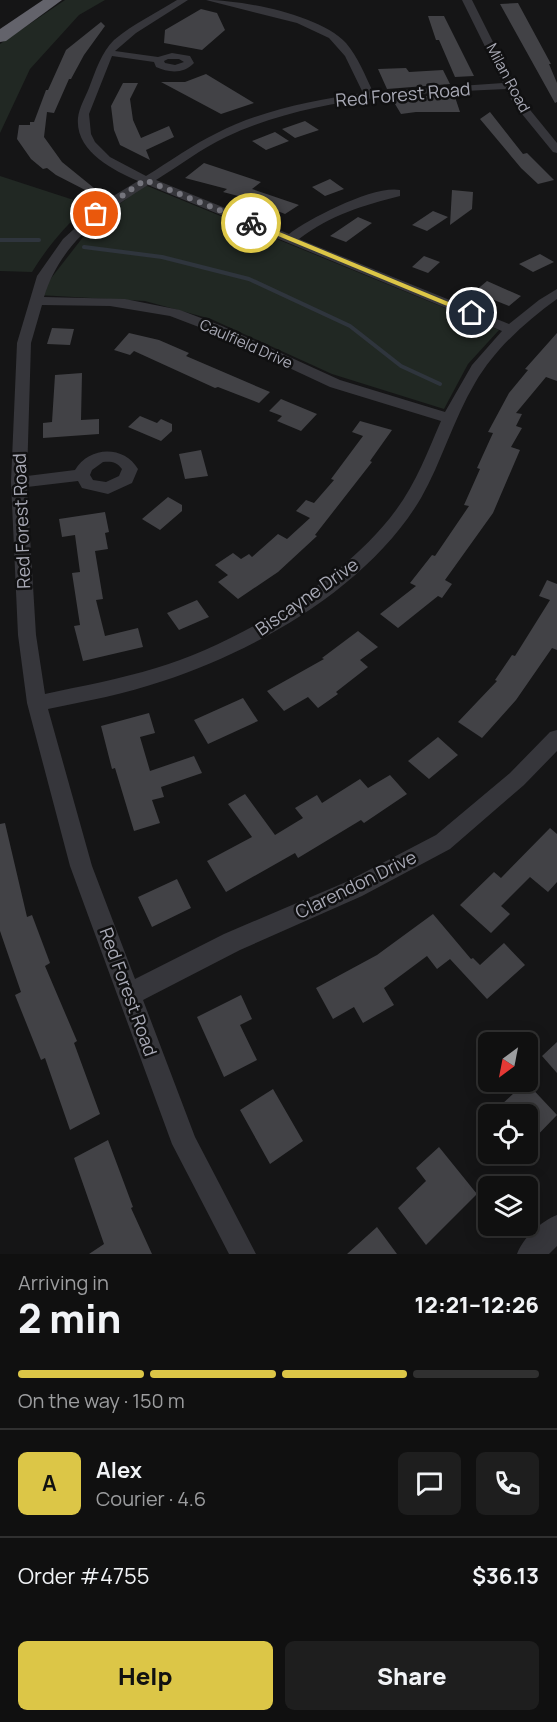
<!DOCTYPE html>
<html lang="en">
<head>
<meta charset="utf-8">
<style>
	body { margin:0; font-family:Manrope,sans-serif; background:#1e1e1e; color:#f1f3f6; height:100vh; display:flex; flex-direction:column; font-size:22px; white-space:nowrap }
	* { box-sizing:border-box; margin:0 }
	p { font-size:20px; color:#9c9d9f }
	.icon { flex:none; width:33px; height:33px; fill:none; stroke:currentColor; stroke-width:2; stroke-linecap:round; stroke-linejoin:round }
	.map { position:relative; height:1254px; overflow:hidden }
	.drawer { display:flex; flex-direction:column; background:#101010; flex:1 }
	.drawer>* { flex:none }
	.needle { width:39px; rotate:212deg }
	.fabs { position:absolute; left:478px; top:1032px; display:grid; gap:12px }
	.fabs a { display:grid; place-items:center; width:60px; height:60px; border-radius:9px; background:#101010; box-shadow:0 3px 15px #0003,0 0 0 2px #303030; font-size:30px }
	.pin { position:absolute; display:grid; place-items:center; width:51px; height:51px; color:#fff; margin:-26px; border:3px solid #fff; border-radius:50%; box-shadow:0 2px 6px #0007 }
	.courier { position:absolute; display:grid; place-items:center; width:60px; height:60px; margin:-30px; border:4px solid #dcc647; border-radius:50%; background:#fff; color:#222; box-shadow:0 2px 8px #0007 }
	.head em { font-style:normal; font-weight:800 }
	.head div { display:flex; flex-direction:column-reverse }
	.head { display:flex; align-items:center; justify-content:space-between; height:102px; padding:0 18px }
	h1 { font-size:39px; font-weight:800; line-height:45px }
	.bar { display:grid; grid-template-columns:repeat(4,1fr); gap:9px 6px; align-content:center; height:72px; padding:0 18px }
	.bar i { height:8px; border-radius:4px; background:#303030 }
	.bar .current { background:#dcc647 }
	.bar p { grid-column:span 4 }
	.line { display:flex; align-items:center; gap:15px; padding:0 18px; border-top:2px solid #303030 }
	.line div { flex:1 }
	.round { display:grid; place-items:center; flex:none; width:63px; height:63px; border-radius:9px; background:#1e1e1e }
	.primary-button { display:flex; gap:12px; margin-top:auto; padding:12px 18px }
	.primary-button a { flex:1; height:69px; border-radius:9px; background:#dcc647; color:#111; font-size:24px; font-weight:800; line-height:69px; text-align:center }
	.primary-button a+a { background:#1e1e1e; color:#f1f3f6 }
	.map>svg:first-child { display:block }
	.green { fill:#212823 }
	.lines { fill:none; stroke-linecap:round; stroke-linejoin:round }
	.stream { stroke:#2f353d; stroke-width:4 }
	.building { fill:#424246 }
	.minor { fill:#36363b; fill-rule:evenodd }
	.motorway { fill:#63636b; fill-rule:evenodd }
	.route { fill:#dcc647 }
	.done { stroke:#75757d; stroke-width:6; stroke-dasharray:0 10.8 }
	.labels { text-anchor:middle; stroke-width:5; stroke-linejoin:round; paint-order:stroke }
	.far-street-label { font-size:15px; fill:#a8a9b5; stroke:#101011 }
	.street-label { font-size:18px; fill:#a8a9b5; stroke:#101011 }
</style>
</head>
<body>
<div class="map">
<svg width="557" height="1254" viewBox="0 0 557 1254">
	<rect width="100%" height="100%" fill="#151516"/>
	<path class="green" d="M65,0H105L79,15L30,69L0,133V44Z
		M0,176L89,205C66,225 48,246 32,272L0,271Z
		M145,185L499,330L468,364L444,409L332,374L211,319L145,301L38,295L94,223Z"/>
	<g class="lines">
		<path class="stream" d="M0,240H39
			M84,247L162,257L249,279L350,326L401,366L440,384"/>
	</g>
	<path class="building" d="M518,3L551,64H549L557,83V102L555,103L500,4Z
		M201,9L217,13L225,30L202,50L164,43L165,30Z
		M428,16H444L474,76L455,77L439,40H436Z
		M101,22L105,26L84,55L71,79H69L54,113L47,112L44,137L62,162L94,188L91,193L56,175L47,168L43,169L31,159L17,139L19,125H30V122H34L46,90H48L66,50Z
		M406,68L409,72L443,70L450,84L387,89L378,69Z
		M206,74L254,103L221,114L161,82H185Z
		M123,83H138L130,99L133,120L141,138L169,126L174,137L146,150L150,160L120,145L114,130L111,106Z
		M454,94L460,112H416L401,114L392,99Z
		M490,112L523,154L527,153L554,180L538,184L521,168L480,119Z
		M305,121L319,130L295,138L282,129Z
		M275,132L289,141L266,150L252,141Z
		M204,163L261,182L252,189L299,205L285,214L242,197L223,192L227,189L185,178Z
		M330,179L344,189L325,196L312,187Z
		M452,190L473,192L472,209L450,225Z
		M433,211L448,217L427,231L412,225Z
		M358,217L372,223L346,242L330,236Z
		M540,254L554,262L533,272L519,264Z
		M424,256L440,262L428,273L412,267Z
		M487,281L521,296L509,306L474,292Z
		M52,328L74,329L70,345L47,344Z
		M129,333L159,340L189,353L186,356L270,392L259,403L218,387L215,388L134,351L130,355L114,350Z
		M557,333V381L546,377L516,413L522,414L516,426L522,428L511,447L520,450L493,513L445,580L452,584L442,598L438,596L398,628L380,614L416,586L410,583L432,555L435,556L469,506L464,505L480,469L477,468L493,433L488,432L509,393L528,370L525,369Z
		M82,373L81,420L99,419V434L43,438V423L52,422L55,375Z
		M281,399L317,414L301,431L277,421L282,416L269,411Z
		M140,416L157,423L161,419L172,424V431L161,441L128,427Z
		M360,421L392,430L370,461L372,462L315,535L317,536L278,572L238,599L218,582L228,575L215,565L233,553L241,559L249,554L252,557L278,534L287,539L310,518L296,511L306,500L314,503L334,480L331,479L363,436L352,432Z
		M201,450L208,476L185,479L179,454Z
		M168,497L182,505V511L160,530L142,519Z
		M105,512L109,532L105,533L108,549L95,551L103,599L96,600L105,636L138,628L143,647L83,661L74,626L80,625L72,573L80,572L75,535L62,537L59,519Z
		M547,580L557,584V650L552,648L516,700L482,738L458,722L497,681L495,680L512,655L515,656L550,600L539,596Z
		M197,600L209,617L179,630L167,613Z
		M358,631L378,647L360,660L368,667L336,692L338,694L318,708L308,697L284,711L267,691L324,659L322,658Z
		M243,698L258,721L208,744L194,720Z
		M149,713L155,733L140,737L150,771L194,756L202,773L161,787L164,797L152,800L160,823L134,831L115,768L112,769L101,726Z
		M438,737L458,755L429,779L408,761Z
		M390,775L407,794L364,823L361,820L298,858L295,853L226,892L207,861L252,837L228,804L245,794L275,835L303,818L295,808L317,795L322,803L360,779L368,788Z
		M5,823L27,917L32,915L50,963L45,966L77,1041L74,1043L100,1114L70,1130L45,1058L41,1060L15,995L21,992L0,931V824Z
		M550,828L557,834V882L548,892L530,877L501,906L510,914L491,933L460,905L494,872L501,878Z
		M177,879L191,908L152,927L138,897Z
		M433,914L471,959L473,958L480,965L504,943L525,965L487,999L450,959L437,969L427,956L384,988L394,1005L363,1023L354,1007L333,1019L316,988L377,955Z
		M241,995L252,1019L240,1025L257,1060L224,1077L197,1017Z
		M557,1042V1073L542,1056Z
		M526,1082L557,1115L528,1145V1114H491Z
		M273,1089L303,1141L270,1164L240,1110Z
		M108,1140L133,1207L131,1208L152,1254H89L104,1244L74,1158Z
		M439,1147L477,1194L426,1245L398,1208L426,1181L416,1168Z
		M377,1227L397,1254H347Z"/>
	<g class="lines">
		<path class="minor" d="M177,0H188L136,33L115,51L158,57L172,53L190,56L194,63C184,74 169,73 156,67L154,62L112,56L89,114L91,134L95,142L110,157L146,176C169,162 192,145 217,133C262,110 314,100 363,93L345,56L329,38L297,23L206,0C243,0 320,15 346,43C358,57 365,75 373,92L503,83L462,0H472L522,100L557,143V153L553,152L513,103L506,89C411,94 314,96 226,137C202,148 179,166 156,180L289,234C310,218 374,185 400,190V196C364,205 330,215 299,239L509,324L539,300L557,289V299C525,322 495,349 475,383C453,420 442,461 421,498C369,586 258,650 163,681C125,694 87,701 48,709L92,866L135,979L224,934L346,882L436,835L510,773L550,732L557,730V751L524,785L450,849L362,896L240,950L143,1000L195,1137L256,1254H229L172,1144L70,866L27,703L18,635L11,482L17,343L37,276L63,239L105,201L138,181C113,170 75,151 78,118C79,108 85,98 89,88C96,70 101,53 114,40C133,24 156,13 177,0ZM168,59H179L184,62L175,65L165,63L164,61ZM148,185L502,331L472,365L445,412L340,380L222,326L180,310L125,299L44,297C60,244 103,213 148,185ZM42,305L110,306L170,316L212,332L330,387L441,421C428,451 416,483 396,510C345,580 238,643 156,668C120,679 82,686 45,694L36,635L27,487L78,481L82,488L108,494L132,483L138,469C124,445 89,446 75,470L27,476L31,343ZM103,462C111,461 117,462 122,469L119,476L106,482L93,480L90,475L92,470Z
			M557,1215V1246L549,1254H517C523,1238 541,1221 557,1215Z"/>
		<path class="motorway" d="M43,0H62L6,41L0,42V29Z"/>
	</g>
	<path class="route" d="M249,221H253L475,313L469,315L249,224Z"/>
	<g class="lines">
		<path class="done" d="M96,214L145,180L251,223"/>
	</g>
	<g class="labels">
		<g class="far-street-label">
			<text transform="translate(508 78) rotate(62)" y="5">Milan Road</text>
			<text transform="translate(246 344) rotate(24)" y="5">Caulfield Drive</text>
		</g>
		<g class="street-label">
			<text transform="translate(403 95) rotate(-5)" y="6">Red Forest Road</text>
			<text transform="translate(22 521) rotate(-92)" y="6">Red Forest Road</text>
			<text transform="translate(307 597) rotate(-35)" y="6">Biscayne Drive</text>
			<text transform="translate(356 885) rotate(-26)" y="6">Clarendon Drive</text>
			<text transform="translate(128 992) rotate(70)" y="6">Red Forest Road</text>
		</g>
	</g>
</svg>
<div class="fabs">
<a><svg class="needle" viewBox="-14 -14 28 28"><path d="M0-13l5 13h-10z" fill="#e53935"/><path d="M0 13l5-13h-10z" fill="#9c9d9f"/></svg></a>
<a><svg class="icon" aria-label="locate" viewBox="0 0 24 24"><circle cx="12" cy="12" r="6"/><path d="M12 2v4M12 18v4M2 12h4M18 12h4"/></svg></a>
<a><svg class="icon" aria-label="layers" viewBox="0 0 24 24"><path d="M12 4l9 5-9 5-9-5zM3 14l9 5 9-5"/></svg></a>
</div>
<div class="pin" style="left:96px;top:214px;background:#ea580c"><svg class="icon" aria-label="bag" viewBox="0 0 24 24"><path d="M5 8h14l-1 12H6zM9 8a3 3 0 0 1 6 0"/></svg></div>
<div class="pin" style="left:472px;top:313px;background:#1f2937"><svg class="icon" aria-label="home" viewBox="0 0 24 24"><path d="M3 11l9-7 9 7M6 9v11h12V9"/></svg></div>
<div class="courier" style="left:251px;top:223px"><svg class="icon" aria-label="bike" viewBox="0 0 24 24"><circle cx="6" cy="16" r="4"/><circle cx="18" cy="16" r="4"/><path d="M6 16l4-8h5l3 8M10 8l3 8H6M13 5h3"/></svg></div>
</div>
<section class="drawer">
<div class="head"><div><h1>2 min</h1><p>Arriving in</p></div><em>12:21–12:26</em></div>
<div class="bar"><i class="current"></i><i class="current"></i><i class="current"></i><i></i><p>On the way · 150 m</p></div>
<div class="line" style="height:108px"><b class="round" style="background:#dcc647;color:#111">A</b><div><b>Alex</b><p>Courier · 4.6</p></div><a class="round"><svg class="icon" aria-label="chat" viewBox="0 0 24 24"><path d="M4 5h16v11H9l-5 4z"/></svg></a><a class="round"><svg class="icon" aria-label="phone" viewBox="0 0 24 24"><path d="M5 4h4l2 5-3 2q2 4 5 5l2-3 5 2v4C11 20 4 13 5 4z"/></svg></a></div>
<div class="line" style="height:78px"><div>Order #4755</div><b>$36.13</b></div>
<div class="primary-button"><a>Help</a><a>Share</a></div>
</section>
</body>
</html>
